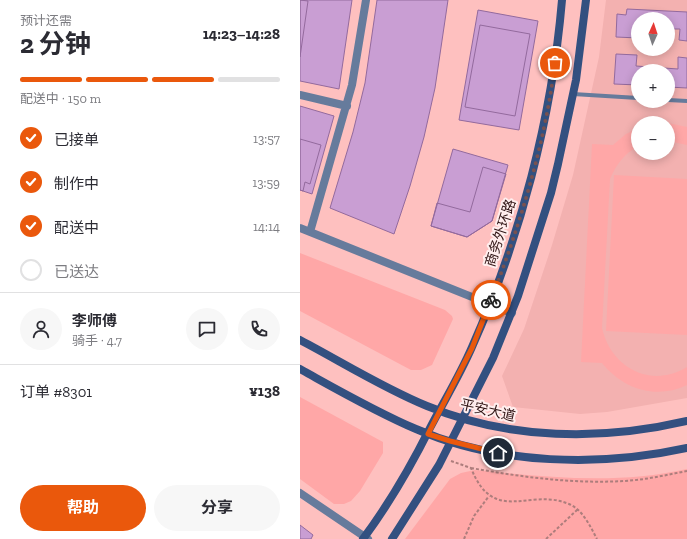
<!DOCTYPE html>
<html lang="zh">
<head>
<meta charset="utf-8">
<style>
	body { margin:0; font-family:"Zilla Slab","Noto Sans SC",serif; background:#f7f7f7; color:#2b2b33; height:100vh; display:flex; flex-direction:column; font-size:15px; white-space:nowrap }
	* { box-sizing:border-box; margin:0 }
	p { font-size:13px; color:#7c7c81 }
	.icon { flex:none; width:22px; height:22px; fill:none; stroke:currentColor; stroke-width:2; stroke-linecap:round; stroke-linejoin:round }
	.map { position:relative; flex:1; overflow:hidden }
	.drawer { display:flex; flex-direction:column; background:#fff; width:300px }
	.drawer>* { flex:none }
	.needle { width:26px; rotate:3deg }
	.fabs { position:absolute; left:331px; top:12px; display:grid; gap:8px }
	.fabs a { display:grid; place-items:center; width:44px; height:44px; border-radius:50%; background:#fff; box-shadow:0 2px 10px #0003; font-size:20px }
	.pin { position:absolute; display:grid; place-items:center; width:34px; height:34px; color:#fff; margin:-17px; border:2px solid #fff; border-radius:50%; box-shadow:0 1px 4px #0007 }
	.courier { position:absolute; display:grid; place-items:center; width:40px; height:40px; margin:-20px; border:3px solid #ea580c; border-radius:50%; background:#fff; color:#222; box-shadow:0 1px 5px #0007 }
	.headline em { font-style:normal; font-weight:700 }
	.headline div { display:flex; flex-direction:column-reverse }
	.headline { display:flex; align-items:center; justify-content:space-between; height:68px; padding:0 20px }
	h1 { font-size:26px; font-weight:700; line-height:30px }
	.bar { display:grid; grid-template-columns:repeat(4,1fr); gap:6px 4px; align-content:center; height:48px; padding:0 20px }
	.bar i { height:5px; border-radius:3px; background:#e1e1e2 }
	.bar .on { background:#ea580c }
	.bar p { grid-column:span 4 }
	.line { display:flex; align-items:center; gap:10px; padding:0 20px; border-top:1px solid #e1e1e2 }
	.line div { flex:1 }
	.round { display:grid; place-items:center; flex:none; width:42px; height:42px; border-radius:21px; background:#f7f7f7 }
	ol { padding:0 20px; list-style:none }
	li { display:flex; align-items:center; gap:12px; height:44px }
	li p { margin-inline-start:auto }
	li .icon { padding:4px; border-radius:50%; background:#ea580c; color:#fff; stroke-width:4 }
	li:last-child { color:#7c7c81 }
	li i { width:22px; height:22px; border:2px solid #e1e1e2; border-radius:50% }
	.primary-button { display:flex; gap:8px; margin-top:auto; padding:8px 20px }
	.primary-button a { flex:1; height:46px; border-radius:24px; background:#ea580c; color:#fff; font-size:16px; font-weight:700; line-height:46px; text-align:center }
	.primary-button a+a { background:#f7f7f7; color:#2b2b33 }
	main { display:flex; flex:1; min-height:0 }
	.map>svg:first-child { display:block }
	.built { fill:#f3b1b0; fill-rule:evenodd }
	.green { fill:#ffa7a7 }
	.building { fill:#c99ed3; stroke:#936a9d }
	.lines { fill:none; stroke-linecap:round; stroke-linejoin:round }
	.path { stroke:#ad7d7c; stroke-width:2; stroke-dasharray:3 2; stroke-linecap:butt }
	.lane { stroke:#667b9c; stroke-width:4 }
	.street { stroke:#667b9c; stroke-width:8 }
	.secondary { stroke:#335080; stroke-width:8 }
	.done { stroke:#785150; stroke-width:4; stroke-dasharray:0 7.2 }
	.route { stroke:#ea580c; stroke-width:5 }
	.labels { text-anchor:middle; stroke-width:4; stroke-linejoin:round; paint-order:stroke }
	.street-label { font-size:14px; fill:#301515; stroke:#fee }
</style>
</head>
<body>
<main>
<section class="drawer">
<div class="headline"><div><h1>2 分钟</h1><p>预计还需</p></div><em>14:23–14:28</em></div>
<div class="bar"><i class="on"></i><i class="on"></i><i class="on"></i><i></i><p>配送中 · 150 m</p></div>
<ol>
<li><svg class="icon" aria-label="check" viewBox="0 0 24 24"><path d="M5 12l5 5 9-10"/></svg>已接单<p>13:57</p></li>
<li><svg class="icon" aria-label="check" viewBox="0 0 24 24"><path d="M5 12l5 5 9-10"/></svg>制作中<p>13:59</p></li>
<li><svg class="icon" aria-label="check" viewBox="0 0 24 24"><path d="M5 12l5 5 9-10"/></svg>配送中<p>14:14</p></li>
<li><i></i>已送达</li>
</ol>
<div class="line" style="height:72px"><a class="round"><svg class="icon" aria-label="person" viewBox="0 0 24 24"><circle cx="12" cy="8" r="4"/><path d="M4 21q1-7 8-7t8 7"/></svg></a><div><b>李师傅</b><p>骑手 · 4.7</p></div><a class="round"><svg class="icon" aria-label="chat" viewBox="0 0 24 24"><path d="M4 5h16v11H9l-5 4z"/></svg></a><a class="round"><svg class="icon" aria-label="phone" viewBox="0 0 24 24"><path d="M5 4h4l2 5-3 2q2 4 5 5l2-3 5 2v4C11 20 4 13 5 4z"/></svg></a></div>
<div class="line" style="height:52px"><div>订单 #8301</div><b>¥138</b></div>
<div class="primary-button"><a>帮助</a><a>分享</a></div>
</section>
<div class="map">
<svg width="387" height="539" viewBox="0 0 387 539">
	<rect width="100%" height="100%" fill="#fec0bf"/>
	<path class="built" d="M306,0H387V398L307,412L280,414L213,407L202,376L224,329L252,245L273,175L299,57ZM338,19H368V49H338ZM338,71H368V101H338ZM338,123H368V153H338Z"/>
	<path class="green" d="M368,123L387,127V145L368,141Z
		M338,128V146C324,154 316,165 310,179L302,328C311,368 351,389 387,367V385C356,400 323,389 302,363L281,362L292,144L313,145L326,134Z
		M314,175L387,179V335L306,331Z
		M0,253L145,310L152,316L153,319L132,365L121,370H111L0,311Z
		M0,397L83,442V453L60,491L51,501L44,504H34L0,479Z
		M387,469V539H105L150,479L161,473L175,470C246,477 317,485 387,469Z"/>
	<path class="building" d="M0,0L8,1L0,57Z
		M0,0H52L39,89L0,81Z
		M77,0H148L135,88L124,137L110,186L94,234L30,208L53,132L65,83Z
		M327,9L387,12V41L379,40L380,29H368V19H338V38L316,37L317,14L326,15Z
		M178,10L238,21L219,130L159,120Z
		M180,25L230,34L215,116L165,107Z
		M316,54L337,55L336,66L378,69V57L387,58V88L368,87V71H338V85L314,84Z
		M0,106L34,116L12,194L0,190Z
		M0,139L21,145L10,184L5,182L3,191L0,190Z
		M153,149L208,165L192,221L167,237L131,226Z
		M183,167L206,174L192,221L167,237L131,226L137,203L170,212Z
		M0,525L13,535L11,539H0Z"/>
	<g class="lines">
		<path class="path" d="M151,461L171,468C194,526 229,487 269,504C283,510 290,526 297,539
			M171,468C222,477 272,484 324,481C345,480 366,475 387,471
			M164,539L174,516L189,496
			M246,539L277,510"/>
		<path class="lane" d="M273,94L338,98
			M368,100L387,101"/>
		<path class="street" d="M0,95L47,106
			M0,228L212,313
			M10,232L52,85L66,0
			M0,493L68,539"/>
		<path class="secondary" d="M0,340C42,362 83,388 127,406C209,440 302,441 387,421
			M0,369C38,390 76,412 116,429C198,465 301,467 387,448
			M63,539C89,504 111,466 130,428C144,401 160,375 172,347C220,239 252,118 262,0
			M92,539L139,465L193,358L218,296L251,193L258,164L276,80L286,0"/>
	</g>
	<g class="lines">
		<path class="done" d="M191,300C220,225 245,144 255,63"/>
		<path class="route" d="M191,300L172,348L128,434L150,441L198,453"/>
	</g>
	<g class="labels">
		<g class="street-label">
			<text transform="translate(200 233) rotate(-72)" y="5">商务外环路</text>
			<text transform="translate(188 410) rotate(13)" y="5">平安大道</text>
		</g>
	</g>
</svg>
<div class="fabs">
<a><svg class="needle" viewBox="-14 -14 28 28"><path d="M0-13l5 13h-10z" fill="#e53935"/><path d="M0 13l5-13h-10z" fill="#7c7c81"/></svg></a>
<a>+</a>
<a>−</a>
</div>
<div class="pin" style="left:255px;top:63px;background:#ea580c"><svg class="icon" aria-label="bag" viewBox="0 0 24 24"><path d="M5 8h14l-1 12H6zM9 8a3 3 0 0 1 6 0"/></svg></div>
<div class="pin" style="left:198px;top:453px;background:#1f2937"><svg class="icon" aria-label="home" viewBox="0 0 24 24"><path d="M3 11l9-7 9 7M6 9v11h12V9"/></svg></div>
<div class="courier" style="left:191px;top:300px"><svg class="icon" aria-label="bike" viewBox="0 0 24 24"><circle cx="6" cy="16" r="4"/><circle cx="18" cy="16" r="4"/><path d="M6 16l4-8h5l3 8M10 8l3 8H6M13 5h3"/></svg></div>
</div>
</main>
</body>
</html>
